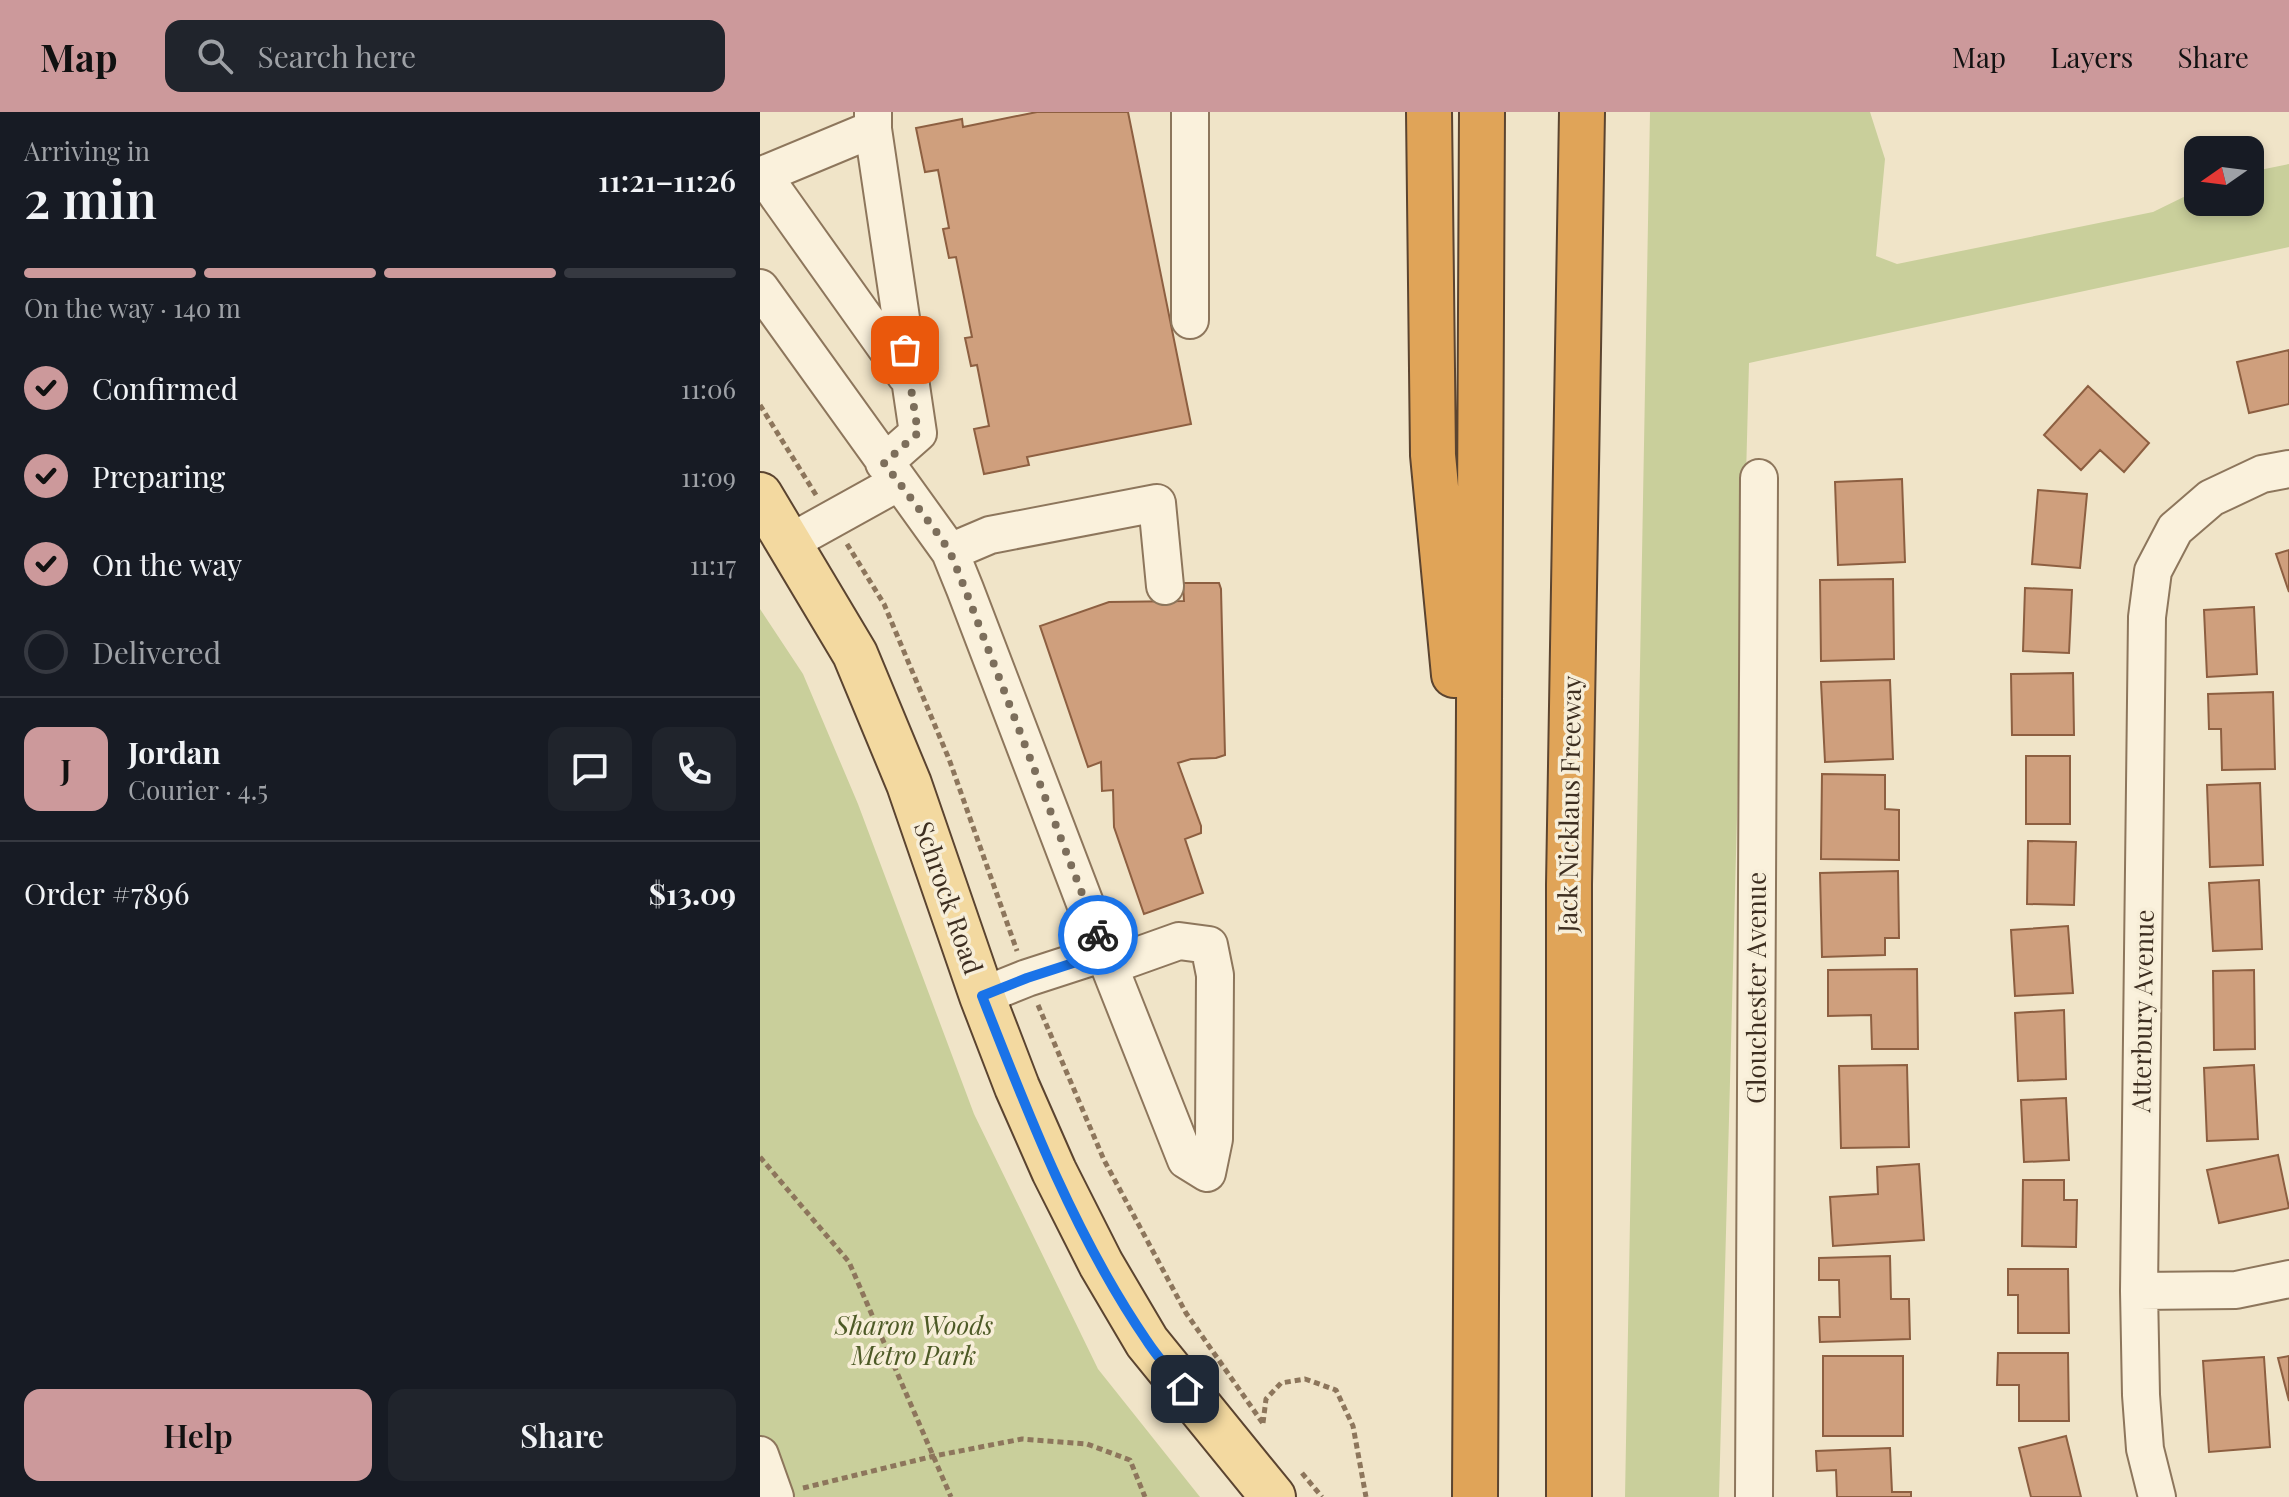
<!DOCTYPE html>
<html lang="en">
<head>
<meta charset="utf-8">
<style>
	body { margin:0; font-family:"Playfair Display",serif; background:#20242c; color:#f1f3f6; height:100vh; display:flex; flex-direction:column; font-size:30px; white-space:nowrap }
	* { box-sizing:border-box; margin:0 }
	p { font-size:26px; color:#9ea1a6 }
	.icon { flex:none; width:44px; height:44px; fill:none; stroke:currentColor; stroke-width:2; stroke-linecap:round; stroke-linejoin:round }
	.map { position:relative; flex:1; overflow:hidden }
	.details { display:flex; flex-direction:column; background:#171b24; width:760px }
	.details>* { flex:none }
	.needle { width:52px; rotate:256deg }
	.buttons { position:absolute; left:1424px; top:24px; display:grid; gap:16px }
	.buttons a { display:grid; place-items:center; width:80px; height:80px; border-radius:16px; background:#171b24; box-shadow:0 4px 12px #0003; font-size:40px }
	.pin { position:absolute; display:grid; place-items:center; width:68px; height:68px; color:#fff; margin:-34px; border-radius:16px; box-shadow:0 4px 12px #0006 }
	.courier { position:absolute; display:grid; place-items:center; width:80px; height:80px; margin:-40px; border:6px solid #1a73e8; border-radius:50%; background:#fff; color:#222; box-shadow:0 2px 10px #0007 }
	.head em { font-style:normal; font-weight:600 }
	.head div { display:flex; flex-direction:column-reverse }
	.head { display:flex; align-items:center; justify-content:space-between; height:136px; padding:0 24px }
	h1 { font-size:52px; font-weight:600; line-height:60px }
	.bar { display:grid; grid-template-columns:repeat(4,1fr); gap:12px 8px; align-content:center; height:96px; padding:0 24px }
	.bar i { height:10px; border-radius:6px; background:#363941 }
	.bar .active { background:#cc999b }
	.bar p { grid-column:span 4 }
	.line { display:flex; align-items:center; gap:20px; padding:0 24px; border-top:2px solid #363941 }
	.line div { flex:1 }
	.round { display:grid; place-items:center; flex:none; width:84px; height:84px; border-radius:16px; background:#20242c }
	ol { padding:0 24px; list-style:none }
	li { display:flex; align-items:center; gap:24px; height:88px }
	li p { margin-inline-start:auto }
	li .icon { padding:8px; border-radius:50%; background:#cc999b; color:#111; stroke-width:4 }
	li:last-child { color:#9ea1a6 }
	li i { width:44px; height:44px; border:4px solid #363941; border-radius:50% }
	.button { display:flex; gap:16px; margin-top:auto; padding:16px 24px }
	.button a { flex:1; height:92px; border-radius:16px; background:#cc999b; color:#111; font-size:32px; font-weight:600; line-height:92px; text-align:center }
	.button a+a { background:#20242c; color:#f1f3f6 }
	header { display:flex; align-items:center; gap:48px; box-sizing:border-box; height:112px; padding:0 40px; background:#cc999b; color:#111 }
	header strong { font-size:38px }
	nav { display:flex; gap:44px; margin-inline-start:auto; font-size:28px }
	.search { width:560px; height:72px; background:#20242c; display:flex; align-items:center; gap:20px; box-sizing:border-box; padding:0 28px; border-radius:16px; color:#9ea1a6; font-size:30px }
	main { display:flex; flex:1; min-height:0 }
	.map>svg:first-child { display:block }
	.green { fill:#c9cf9b }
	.building { fill:#cf9f7d; stroke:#8d5f41; stroke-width:2 }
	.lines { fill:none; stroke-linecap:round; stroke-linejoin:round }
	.minor-casing { stroke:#8d765c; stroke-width:40 }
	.major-casing { stroke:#5b4430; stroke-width:48 }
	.highway-casing { stroke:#5b4430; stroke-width:48 }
	.path { stroke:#8d765c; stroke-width:5; stroke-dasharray:6 4; stroke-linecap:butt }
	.minor { stroke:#faf1dc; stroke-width:36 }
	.major { stroke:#f3d9a0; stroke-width:44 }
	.highway { stroke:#e0a458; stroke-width:44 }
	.done { stroke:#7c6e5b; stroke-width:8; stroke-dasharray:0 14.4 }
	.route { stroke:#1a73e8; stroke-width:10 }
	.labels { text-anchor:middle; stroke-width:7; stroke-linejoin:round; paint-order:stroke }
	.street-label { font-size:26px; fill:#3d2e20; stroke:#f7eed8 }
	.park-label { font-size:26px; font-style:italic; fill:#4d5a26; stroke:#f7eed8 }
</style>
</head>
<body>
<header>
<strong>Map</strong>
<div class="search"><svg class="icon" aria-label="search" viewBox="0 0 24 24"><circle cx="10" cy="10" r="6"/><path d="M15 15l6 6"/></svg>Search here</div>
<nav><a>Map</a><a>Layers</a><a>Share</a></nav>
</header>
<main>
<section class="details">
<div class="head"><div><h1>2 min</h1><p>Arriving in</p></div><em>11:21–11:26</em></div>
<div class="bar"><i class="active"></i><i class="active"></i><i class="active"></i><i></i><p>On the way · 140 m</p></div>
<ol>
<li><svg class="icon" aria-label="check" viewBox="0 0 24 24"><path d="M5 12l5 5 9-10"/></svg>Confirmed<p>11:06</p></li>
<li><svg class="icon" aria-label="check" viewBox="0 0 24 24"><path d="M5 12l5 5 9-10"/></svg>Preparing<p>11:09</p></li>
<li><svg class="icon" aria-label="check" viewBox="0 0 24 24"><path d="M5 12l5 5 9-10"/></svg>On the way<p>11:17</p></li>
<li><i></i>Delivered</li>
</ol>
<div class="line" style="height:144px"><b class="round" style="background:#cc999b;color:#111">J</b><div><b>Jordan</b><p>Courier · 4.5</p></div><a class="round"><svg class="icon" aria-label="chat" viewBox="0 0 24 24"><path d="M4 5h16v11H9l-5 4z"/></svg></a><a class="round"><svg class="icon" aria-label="phone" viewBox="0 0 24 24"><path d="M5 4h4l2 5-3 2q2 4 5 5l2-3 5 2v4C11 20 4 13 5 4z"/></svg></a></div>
<div class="line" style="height:104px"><div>Order #7896</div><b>$13.09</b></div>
<div class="button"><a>Help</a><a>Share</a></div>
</section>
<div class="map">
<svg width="1529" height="1385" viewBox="0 0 1529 1385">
	<rect width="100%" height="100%" fill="#f0e4c8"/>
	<path class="green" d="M890,0H1110L1125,47L1116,144L1137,152L1393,100L1438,78V90H1490V60L1529,52V135L989,251L959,1385H865Z
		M0,497L43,562L98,692L214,1002L338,1257L440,1385H0Z"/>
	<path class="building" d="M277,0H368L431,312L267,345L269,353L224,362L214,317L229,314L217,253L211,254L205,226L212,225L196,145L189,146L183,117L189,116L178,58L165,60L156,16L202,7L203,15Z
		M1529,238V292L1489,301L1477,250Z
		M1328,274L1389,331L1364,360L1340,338L1321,358L1284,323Z
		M1142,367L1145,450L1078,453L1075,370Z
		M1278,378L1327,382L1320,456L1272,452Z
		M1529,438V480L1516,442Z
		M1133,467L1134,547L1061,549L1060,468Z
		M423,471H459L461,477L465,643L456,646L431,647L418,651L441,714V721L425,727L443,781L384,802L354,715L353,678L342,679L341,650L328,655L280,514L349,490L424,489Z
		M1265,476L1312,478L1309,541L1263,539Z
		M1494,495L1497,562L1447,565L1444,498Z
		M1313,561L1314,623H1252L1251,562Z
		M1130,568L1133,647L1065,650L1061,570Z
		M1513,580L1515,657L1462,658L1461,617H1449L1448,582Z
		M1266,644H1310V712H1266Z
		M1062,662L1125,663V697L1139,698V748L1061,747Z
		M1500,671L1503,753L1450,755L1447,673Z
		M1268,729L1316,730L1314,793L1267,792Z
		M1138,759L1139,826H1125V843L1062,845L1060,761Z
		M1499,768L1502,837L1453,839L1449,771Z
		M1308,814L1313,881L1255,884L1251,818Z
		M1157,857L1158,937H1112L1111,903L1068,904V858Z
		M1494,858L1495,937L1454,938L1453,859Z
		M1304,898L1306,967L1258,969L1255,901Z
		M1147,953L1149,1035L1081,1036L1079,954Z
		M1494,953L1498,1027L1447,1029L1444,956Z
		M1306,986L1309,1048L1264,1050L1261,988Z
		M1518,1043L1529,1096L1459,1111L1447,1058Z
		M1159,1052L1164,1128L1073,1134L1070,1085L1118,1082L1117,1055Z
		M1263,1068H1304V1088H1317L1316,1135L1262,1134Z
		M1130,1144L1131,1187H1149L1150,1227L1060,1230L1059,1205H1080L1079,1168H1059V1146Z
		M1248,1157H1308L1309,1221H1258V1183H1248Z
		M1238,1241H1308L1309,1309H1259V1273H1237Z
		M1063,1244H1143V1324H1063Z
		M1529,1244V1289L1518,1246Z
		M1504,1245L1510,1335L1449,1340L1443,1249Z
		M1306,1324L1321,1385H1271L1259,1336Z
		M1130,1336L1132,1380H1151V1385H1077L1076,1358L1057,1359L1056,1339Z"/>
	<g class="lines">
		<defs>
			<path id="minor" d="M430,0V208
				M113,17L158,321L124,351
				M3,63L146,264
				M0,64L113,17V0
				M0,176L190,440L205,477L344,841
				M29,431L139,370
				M190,440L230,423L397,391L405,474
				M222,884L267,866L344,841L426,1048L447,1061L454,1027L455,863L449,833L419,829L349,854
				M1379,1179L1476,1178L1529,1167
				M0,1343L15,1385
				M994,1385L999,366
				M1397,1385L1385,1337L1381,1283L1379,1179L1387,505L1393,459L1415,417L1451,386L1502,362L1529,357"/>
			<path id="major" d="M0,383L95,542L149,672L222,884L257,975L294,1059L341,1152L387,1230L513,1385"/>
			<path id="highway" d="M669,0L673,343L694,563
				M715,1385L722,0
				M809,1385V773L822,0"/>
		</defs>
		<use href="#minor" class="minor-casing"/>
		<use href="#major" class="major-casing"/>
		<use href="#highway" class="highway-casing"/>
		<path class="path" d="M0,293L56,383
			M87,432L124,492L189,647L257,839
			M278,893L344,1048L426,1201L504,1313
			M0,1045L89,1150L191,1385
			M503,1311L506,1287L521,1271L545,1267L576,1278L593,1314L606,1385
			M542,1361L562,1385
			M43,1376L174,1344L262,1327L327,1332L370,1348L385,1385"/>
		<use href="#minor" class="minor"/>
		<use href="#major" class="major"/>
		<use href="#highway" class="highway"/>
	</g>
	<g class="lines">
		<path class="done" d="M145,238L158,321L124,351L178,422L190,440L205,477L338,823"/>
		<path class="route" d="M338,823L344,841L267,866L222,884C268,1002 315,1124 387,1229C398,1246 412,1261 425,1277"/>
	</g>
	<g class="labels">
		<g class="street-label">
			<text transform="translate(810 692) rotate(-89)" y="9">Jack Nicklaus Freeway</text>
			<text transform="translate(188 786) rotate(71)" y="9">Schrock Road</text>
			<text transform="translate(997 876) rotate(-90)" y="9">Glouchester Avenue</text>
			<text transform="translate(1383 899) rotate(-89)" y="9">Atterbury Avenue</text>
		</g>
		<g class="park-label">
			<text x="154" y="1223">Sharon Woods<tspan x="154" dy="30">Metro Park</tspan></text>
		</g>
	</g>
</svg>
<div class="buttons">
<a><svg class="needle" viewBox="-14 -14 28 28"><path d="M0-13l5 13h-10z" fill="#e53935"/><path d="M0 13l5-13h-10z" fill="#9ea1a6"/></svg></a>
</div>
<div class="pin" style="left:145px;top:238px;background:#ea580c"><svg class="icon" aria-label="bag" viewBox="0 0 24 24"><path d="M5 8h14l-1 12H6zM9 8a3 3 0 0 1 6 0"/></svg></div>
<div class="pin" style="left:425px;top:1277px;background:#1f2937"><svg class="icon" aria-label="home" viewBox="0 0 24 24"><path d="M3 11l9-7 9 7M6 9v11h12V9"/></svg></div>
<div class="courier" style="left:338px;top:823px"><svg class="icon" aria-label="bike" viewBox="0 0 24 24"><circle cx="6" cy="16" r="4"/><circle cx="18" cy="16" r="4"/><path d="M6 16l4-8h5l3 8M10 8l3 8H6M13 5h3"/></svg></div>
</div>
</main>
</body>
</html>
